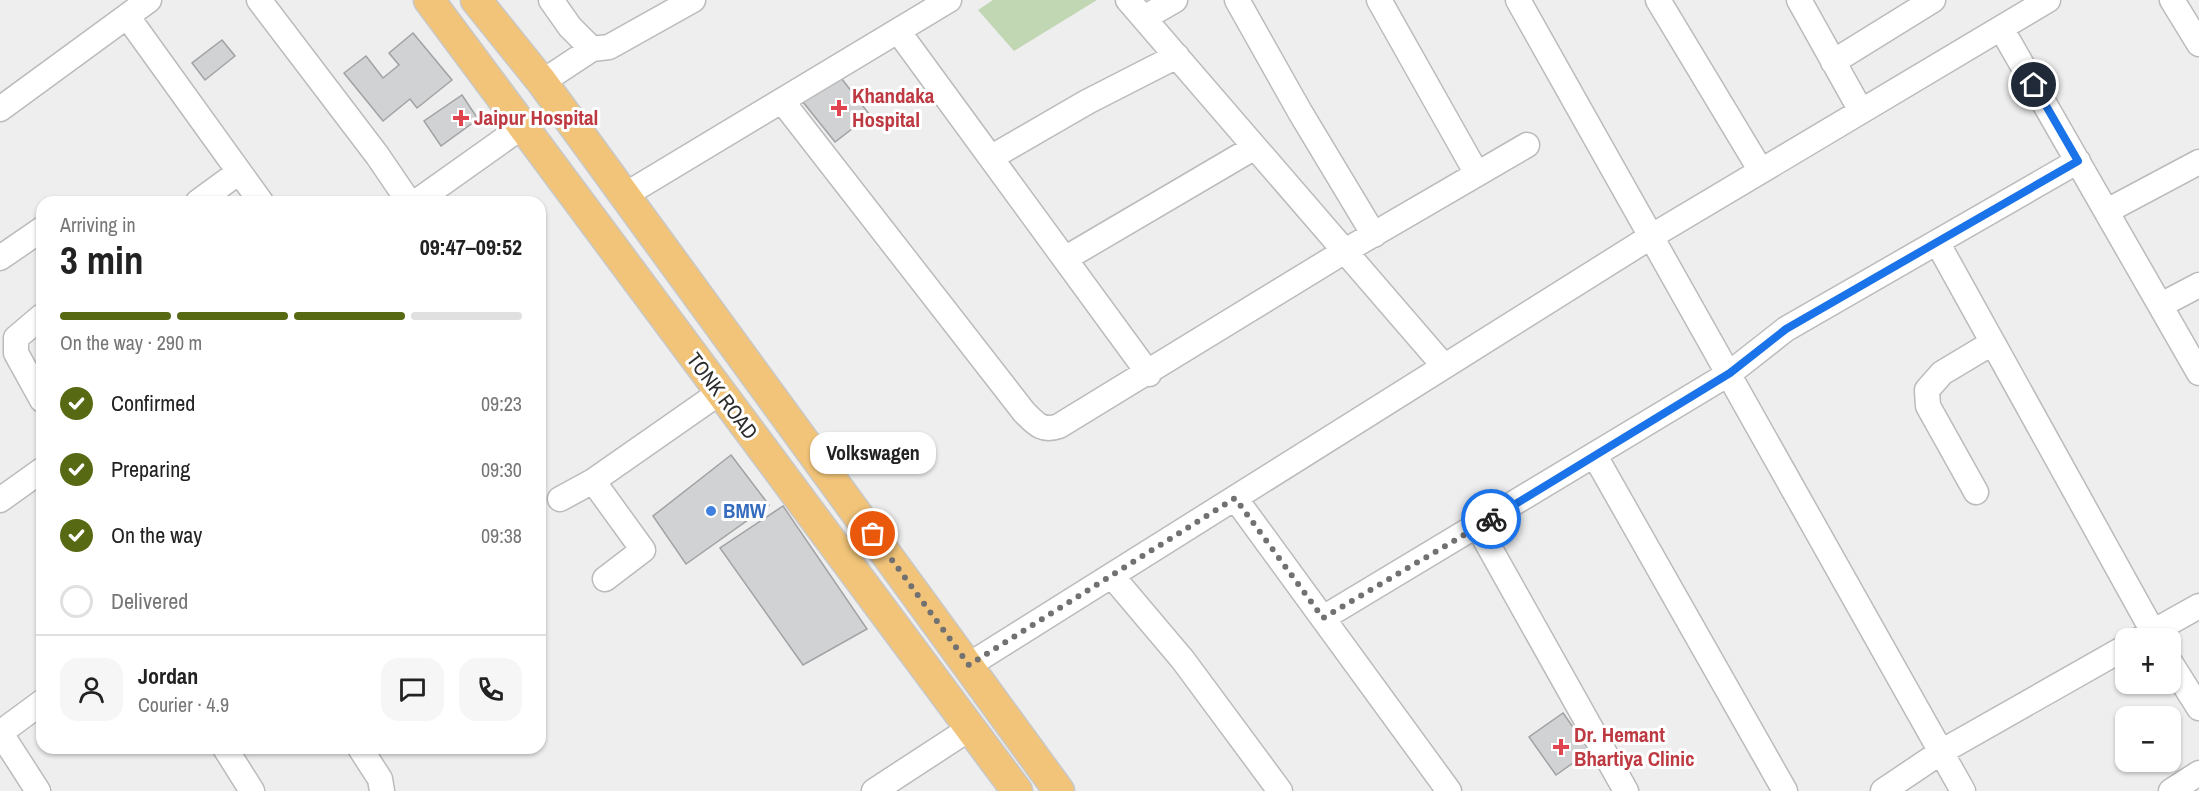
<!DOCTYPE html>
<html lang="en">
<head>
<meta charset="utf-8">
<style>
	body { margin:0; font-family:"Archivo Narrow",sans-serif; background:#f6f6f6; color:#222; height:100vh; display:flex; flex-direction:column; font-size:22px; white-space:nowrap }
	* { box-sizing:border-box; margin:0 }
	p { font-size:20px; color:#767676 }
	.icon { flex:none; width:33px; height:33px; fill:none; stroke:currentColor; stroke-width:2; stroke-linecap:round; stroke-linejoin:round }
	.map { position:relative; flex:1; overflow:hidden }
	.details { position:absolute; left:36px; top:196px; width:510px; height:558px; display:flex; flex-direction:column; background:#fff; border-radius:18px; box-shadow:0 2px 4px #0004 }
	.details>* { flex:none }
	.tools { position:absolute; left:2115px; top:628px; display:grid; gap:12px }
	.tools a { display:grid; place-items:center; width:66px; height:66px; border-radius:12px; background:#fff; box-shadow:0 2px 4px #0004; font-size:30px }
	.pin { position:absolute; display:grid; place-items:center; width:51px; height:51px; color:#fff; margin:-26px; border:3px solid #fff; border-radius:50%; box-shadow:0 2px 6px #0007 }
	.courier { position:absolute; display:grid; place-items:center; width:60px; height:60px; margin:-30px; border:4px solid #1a73e8; border-radius:50%; background:#fff; color:#222; box-shadow:0 2px 8px #0007 }
	.bubble { position:absolute; height:42px; border-radius:18px; background:#fff; box-shadow:0 2px 4px #0004; font-size:20px; font-weight:800; line-height:42px; text-align:center }
	.summary em { font-style:normal; font-weight:800 }
	.summary div { display:flex; flex-direction:column-reverse }
	.summary { display:flex; align-items:center; justify-content:space-between; height:102px; padding:0 24px }
	h1 { font-size:39px; font-weight:800; line-height:45px }
	.bar { display:grid; grid-template-columns:repeat(4,1fr); gap:9px 6px; align-content:center; height:72px; padding:0 24px }
	.bar i { height:8px; border-radius:4px; background:#e0e0e0 }
	.bar .active { background:#576913 }
	.bar p { grid-column:span 4 }
	.line { display:flex; align-items:center; gap:15px; padding:0 24px; border-top:2px solid #e0e0e0 }
	.line div { flex:1 }
	.round { display:grid; place-items:center; flex:none; width:63px; height:63px; border-radius:18px; background:#f6f6f6 }
	ol { padding:0 24px; list-style:none }
	li { display:flex; align-items:center; gap:18px; height:66px }
	li p { margin-inline-start:auto }
	li .icon { padding:6px; border-radius:50%; background:#576913; color:#fff; stroke-width:4 }
	li:last-child { color:#767676 }
	li i { width:33px; height:33px; border:3px solid #e0e0e0; border-radius:50% }
	.map>svg:first-child { display:block }
	.green { fill:#c1d6b2 }
	.building { fill:#d1d2d3; stroke:#a1a2a3; stroke-width:1.5 }
	.lines { fill:none; stroke-linecap:round; stroke-linejoin:round }
	.minor-casing { stroke:#bbbbbc; stroke-width:27 }
	.major-casing { stroke:#c8c8c8; stroke-width:33 }
	.minor { stroke:#fff; stroke-width:24 }
	.major { stroke:#f1c479; stroke-width:30 }
	.done { stroke:#717171; stroke-width:6; stroke-dasharray:0 10.8 }
	.route { stroke:#1a73e8; stroke-width:8 }
	.health-dot { fill:#e0444e; stroke:#fff; stroke-width:2 }
	.shop-dot { fill:#3f7fe0; stroke:#fff; stroke-width:2 }
	.labels { text-anchor:middle; stroke-width:6; stroke-linejoin:round; paint-order:stroke }
	.health-label { font-size:21px; font-weight:bold; fill:#be3a42; stroke:#fff; text-anchor:start }
	.street-label { font-size:21px; fill:#2d2d2d; stroke:#fff }
	.shop-label { font-size:21px; font-weight:bold; fill:#366cbe; stroke:#fff; text-anchor:start }
</style>
</head>
<body>
<div class="map">
<svg width="2199" height="791" viewBox="0 0 2199 791">
	<rect width="100%" height="100%" fill="#eeeeef"/>
	<path class="green" d="M993,0H1097L1014,51L978,10Z"/>
	<path class="building" d="M413,33L452,80L417,108L410,99L383,121L344,73L366,56L383,78L399,65L389,53Z
		M222,40L235,56L205,80L192,63Z
		M838,74L870,115L835,142L803,102Z
		M462,95L478,119L441,146L424,121Z
		M731,455L769,505L686,564L653,516Z
		M783,506L867,629L803,665L720,548Z
		M1563,713L1590,751L1556,775L1529,737Z"/>
	<g class="lines">
		<defs>
			<path id="minor" d="M259,0L377,155L409,202
				M551,0L570,27L592,49L609,47L693,0
				M1128,0L1444,366
				M1237,0L1300,112L1374,235
				M1379,0L1477,174
				M1518,0L1963,791
				M1658,0L1761,171
				M1799,0L1861,111
				M2172,0L2199,44
				M127,16L261,202
				M1144,18L1175,0
				M2001,28L2199,373
				M898,31L1149,374
				M1833,62L1933,0
				M542,82L592,49
				M782,101L1024,412C1036,424 1042,432 1059,426L1345,251L1527,145
				M0,109L149,0
				M992,157L1087,102L1177,56
				M625,195L949,0
				M198,202L239,172
				M416,202L523,126
				M2107,211L2199,162
				M1937,242L2157,639
				M0,258L42,229
				M1066,258L1255,147
				M2161,305L2199,285
				M42,316L16,338V353L42,400
				M1595,456L1785,791
				M1976,492L1928,406L1927,390L1942,373L1992,343
				M1235,498L1449,791
				M560,499L593,481
				M0,500L42,470
				M1478,527L1626,791
				M1112,576L1183,660L1280,791
				M605,579L643,550L593,481L719,393
				M1323,618L1730,373L1786,329L2078,161
				M2140,639L2199,606
				M2170,662L2199,708
				M969,665L1652,236L2048,0
				M0,732L38,791
				M0,733L42,702
				M225,748L252,791
				M360,748L380,779L382,791
				M874,791L969,729
				M1883,791L1941,752L2126,647
				M2171,791L2199,773"/>
			<path id="major" d="M429,0L1017,791
				M476,0L542,82L1059,791"/>
		</defs>
		<use href="#minor" class="minor-casing"/>
		<use href="#major" class="major-casing"/>
		<use href="#minor" class="minor"/>
		<use href="#major" class="major"/>
	</g>
	<g class="lines">
		<path class="done" d="M873,534L969,665L1235,498L1323,618L1491,519"/>
		<path class="route" d="M1491,519L1730,373L1786,329L2078,161L2034,85"/>
	</g>
	<g class="health-dot">
		<path d="M836 99h6v6h6v6h-6v6h-6v-6h-6v-6h6z"/>
		<path d="M458 109h6v6h6v6h-6v6h-6v-6h-6v-6h6z"/>
		<path d="M1558 738h6v6h6v6h-6v6h-6v-6h-6v-6h6z"/>
	</g>
	<circle class="shop-dot" cx="711" cy="511" r="6"/>
	<g class="labels">
		<g class="health-label">
			<text x="852" y="103">Khandaka<tspan x="852" dy="24">Hospital</tspan></text>
			<text x="474" y="125">Jaipur Hospital</text>
			<text x="1574" y="742">Dr. Hemant<tspan x="1574" dy="24">Bhartiya Clinic</tspan></text>
		</g>
		<g class="street-label">
			<text transform="translate(722 396) rotate(53)" y="7">TONK ROAD</text>
		</g>
		<g class="shop-label">
			<text x="723" y="518">BMW</text>
		</g>
	</g>
</svg>
<div class="tools">
<a>+</a>
<a>−</a>
</div>
<div class="pin" style="left:873px;top:534px;background:#ea580c"><svg class="icon" aria-label="bag" viewBox="0 0 24 24"><path d="M5 8h14l-1 12H6zM9 8a3 3 0 0 1 6 0"/></svg></div>
<div class="pin" style="left:2034px;top:85px;background:#1f2937"><svg class="icon" aria-label="home" viewBox="0 0 24 24"><path d="M3 11l9-7 9 7M6 9v11h12V9"/></svg></div>
<div class="courier" style="left:1491px;top:519px"><svg class="icon" aria-label="bike" viewBox="0 0 24 24"><circle cx="6" cy="16" r="4"/><circle cx="18" cy="16" r="4"/><path d="M6 16l4-8h5l3 8M10 8l3 8H6M13 5h3"/></svg></div>
<div class="bubble" style="left:810px;top:432px;width:126px">Volkswagen</div>
<section class="details">
<div class="summary"><div><h1>3 min</h1><p>Arriving in</p></div><em>09:47–09:52</em></div>
<div class="bar"><i class="active"></i><i class="active"></i><i class="active"></i><i></i><p>On the way · 290 m</p></div>
<ol>
<li><svg class="icon" aria-label="check" viewBox="0 0 24 24"><path d="M5 12l5 5 9-10"/></svg>Confirmed<p>09:23</p></li>
<li><svg class="icon" aria-label="check" viewBox="0 0 24 24"><path d="M5 12l5 5 9-10"/></svg>Preparing<p>09:30</p></li>
<li><svg class="icon" aria-label="check" viewBox="0 0 24 24"><path d="M5 12l5 5 9-10"/></svg>On the way<p>09:38</p></li>
<li><i></i>Delivered</li>
</ol>
<div class="line" style="height:108px"><a class="round"><svg class="icon" aria-label="person" viewBox="0 0 24 24"><circle cx="12" cy="8" r="4"/><path d="M4 21q1-7 8-7t8 7"/></svg></a><div><b>Jordan</b><p>Courier · 4.9</p></div><a class="round"><svg class="icon" aria-label="chat" viewBox="0 0 24 24"><path d="M4 5h16v11H9l-5 4z"/></svg></a><a class="round"><svg class="icon" aria-label="phone" viewBox="0 0 24 24"><path d="M5 4h4l2 5-3 2q2 4 5 5l2-3 5 2v4C11 20 4 13 5 4z"/></svg></a></div>
</section>
</div>
</body>
</html>
